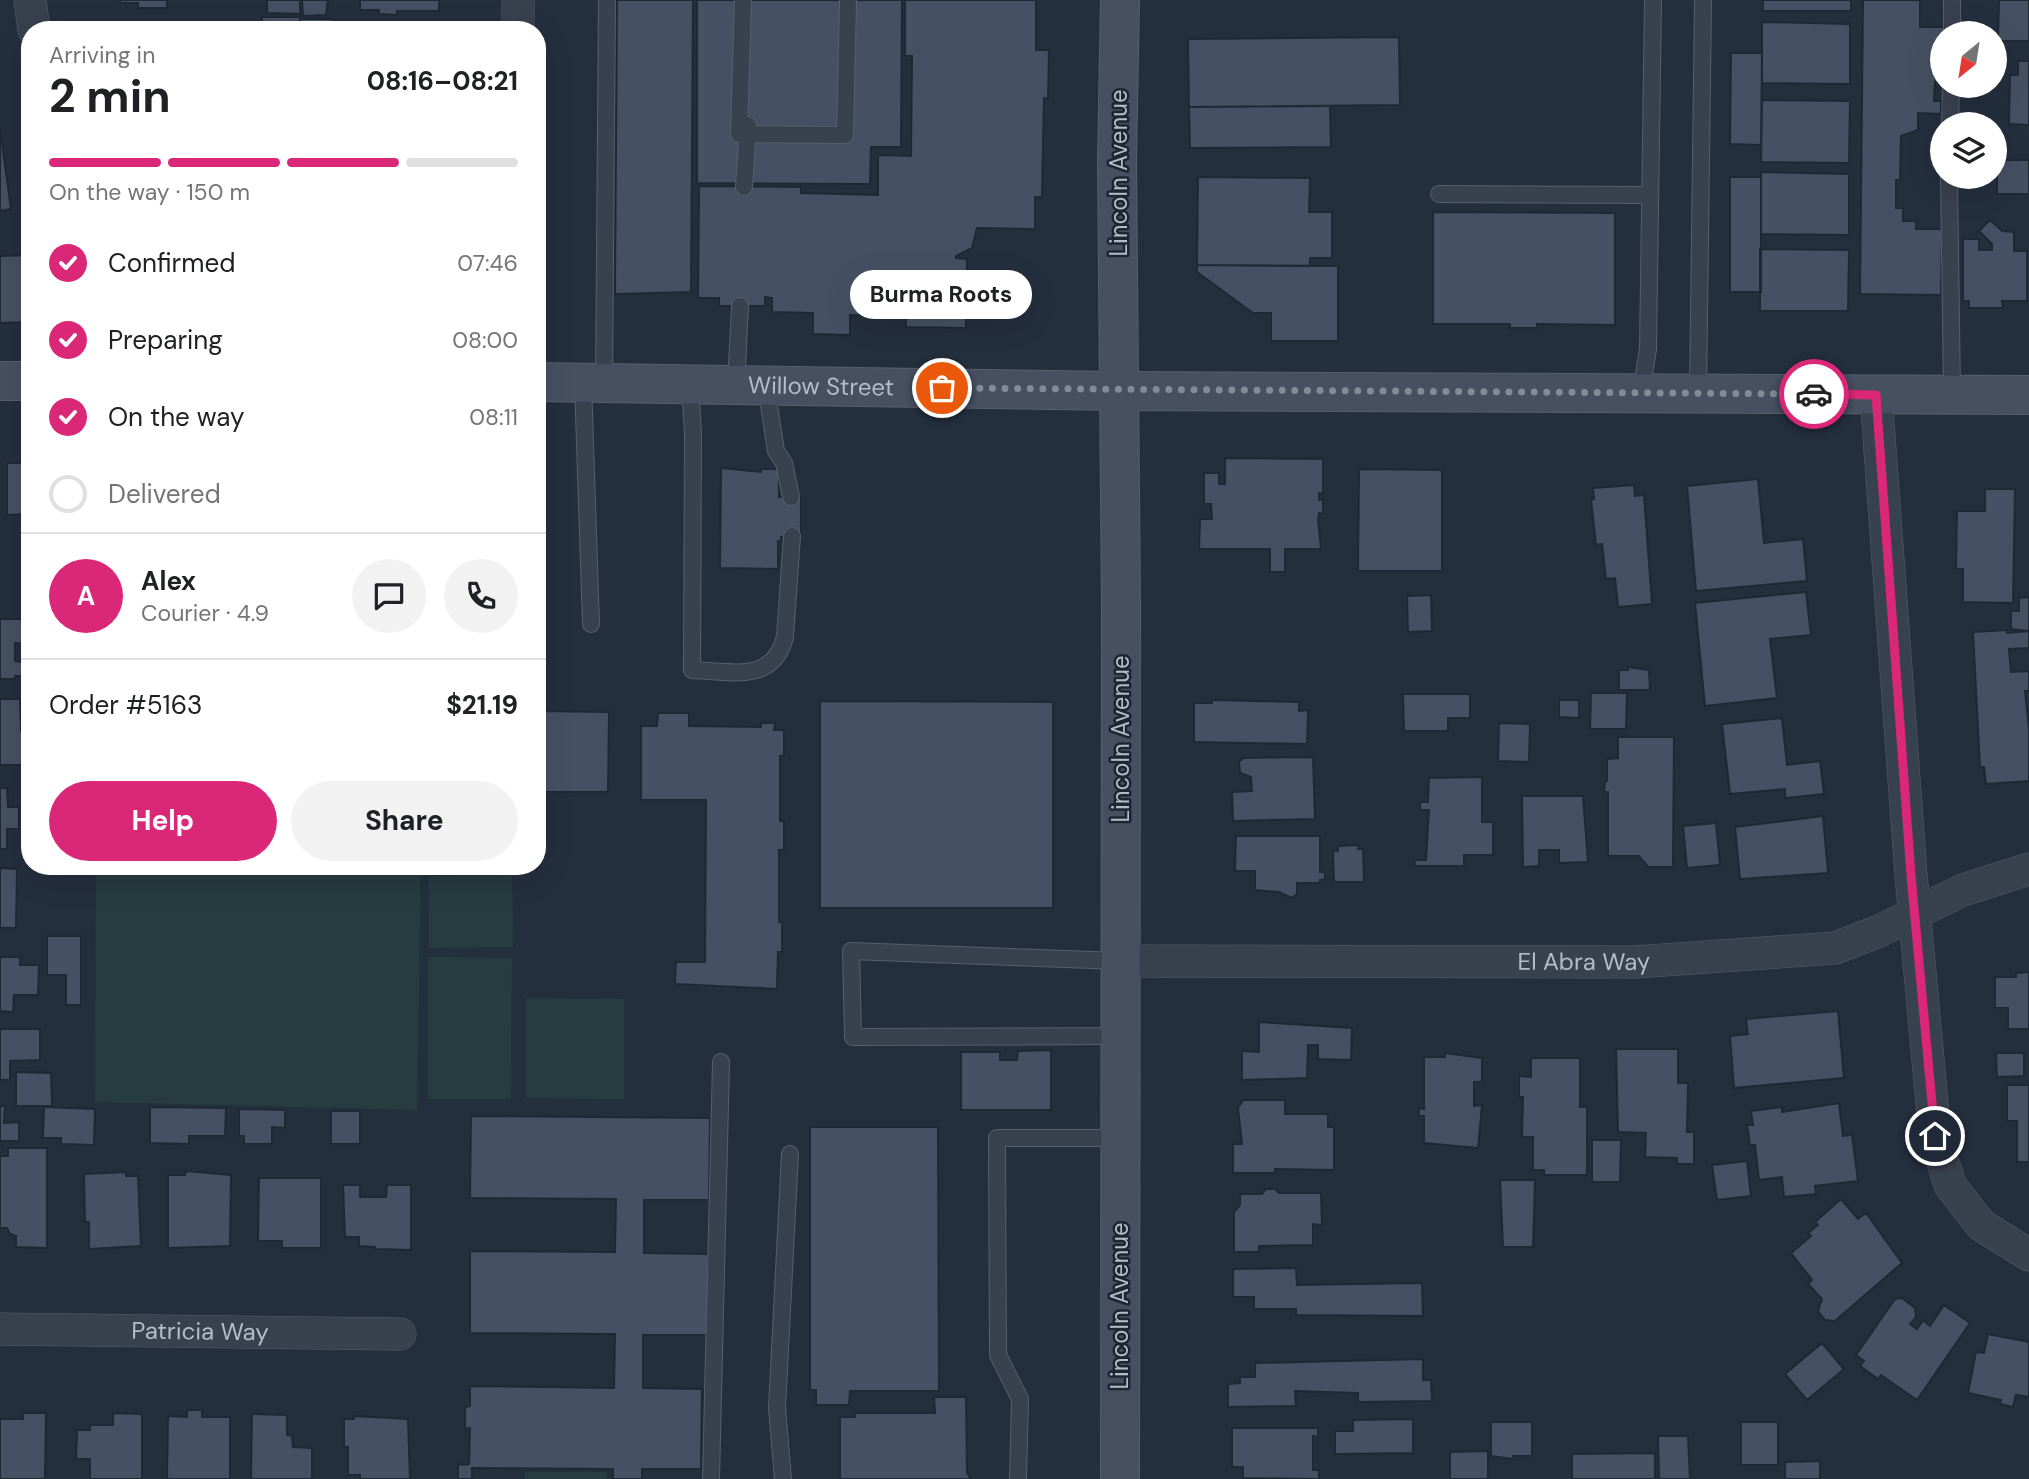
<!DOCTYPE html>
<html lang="en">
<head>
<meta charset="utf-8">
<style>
	body { margin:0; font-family:"DM Sans",sans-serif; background:#f2f2f2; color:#202124; height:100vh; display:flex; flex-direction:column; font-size:26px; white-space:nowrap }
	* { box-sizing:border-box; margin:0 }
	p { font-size:23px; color:#757577 }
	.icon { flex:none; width:38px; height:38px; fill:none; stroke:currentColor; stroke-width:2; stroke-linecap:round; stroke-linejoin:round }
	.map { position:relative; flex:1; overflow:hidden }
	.side { position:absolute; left:21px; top:21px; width:525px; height:854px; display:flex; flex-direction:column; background:#fff; border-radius:28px; box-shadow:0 7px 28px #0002 }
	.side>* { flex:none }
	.needle { width:46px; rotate:210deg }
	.fabs { position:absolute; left:1930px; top:21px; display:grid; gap:14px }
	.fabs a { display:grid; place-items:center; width:77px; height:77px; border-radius:50%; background:#fff; box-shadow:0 7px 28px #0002; font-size:35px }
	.pin { position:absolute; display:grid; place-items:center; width:60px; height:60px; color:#fff; margin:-30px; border:4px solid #fff; border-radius:50%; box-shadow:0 2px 7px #0007 }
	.courier { position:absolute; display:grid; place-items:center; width:70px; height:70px; margin:-35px; border:5px solid #db2777; border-radius:50%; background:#fff; color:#222; box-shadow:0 2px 9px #0007 }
	.bubble { position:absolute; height:49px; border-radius:24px; background:#fff; box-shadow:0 7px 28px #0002; font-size:23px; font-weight:700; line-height:49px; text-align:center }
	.head em { font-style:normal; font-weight:700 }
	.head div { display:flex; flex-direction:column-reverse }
	.head { display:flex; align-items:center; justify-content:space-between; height:119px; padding:0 28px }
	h1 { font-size:46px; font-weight:700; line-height:52px }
	.bar { display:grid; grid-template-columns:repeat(4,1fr); gap:10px 7px; align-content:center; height:84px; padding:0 28px }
	.bar i { height:9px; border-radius:5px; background:#e0e0e0 }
	.bar .current { background:#db2777 }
	.bar p { grid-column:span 4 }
	.line { display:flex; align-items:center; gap:18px; padding:0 28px; border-top:2px solid #e0e0e0 }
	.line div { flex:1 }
	.round { display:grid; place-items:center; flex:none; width:74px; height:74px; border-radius:37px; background:#f2f2f2 }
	ol { padding:0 28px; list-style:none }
	li { display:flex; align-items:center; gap:21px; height:77px }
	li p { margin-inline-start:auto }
	li .icon { padding:7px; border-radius:50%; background:#db2777; color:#fff; stroke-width:4 }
	li:last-child { color:#757577 }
	li i { width:38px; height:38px; border:4px solid #e0e0e0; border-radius:50% }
	.button { display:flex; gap:14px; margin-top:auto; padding:14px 28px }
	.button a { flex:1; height:80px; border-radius:42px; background:#db2777; color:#fff; font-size:28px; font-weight:700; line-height:80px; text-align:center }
	.button a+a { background:#f2f2f2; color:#202124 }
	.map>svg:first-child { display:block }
	.green { fill:#263c3f }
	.building { fill:#455162; stroke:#1f2835; stroke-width:2 }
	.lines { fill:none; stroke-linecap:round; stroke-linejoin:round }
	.lane-casing { stroke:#565f6c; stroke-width:18 }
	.street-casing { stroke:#565f6c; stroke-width:33 }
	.secondary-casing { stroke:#565f6c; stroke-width:40 }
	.lane { stroke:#38414e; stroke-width:16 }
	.street { stroke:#38414e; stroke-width:32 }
	.secondary { stroke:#465061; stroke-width:38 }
	.done { stroke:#828b98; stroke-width:7; stroke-dasharray:0 12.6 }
	.route { stroke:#db2777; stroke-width:9 }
	.labels { text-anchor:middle; stroke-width:5; stroke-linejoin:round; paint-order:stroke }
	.street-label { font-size:24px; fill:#b4bcc9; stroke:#1d2633 }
</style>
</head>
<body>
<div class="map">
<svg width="2029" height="1479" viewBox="0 0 2029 1479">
	<rect width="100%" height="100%" fill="#242f3e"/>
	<path class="green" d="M96,866H421L417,1110L95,1102Z
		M512,875L513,947L429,948V876Z
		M428,957L512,958L511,1099H428Z
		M526,998L624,999V1099L526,1098Z
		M525,1472H607V1479H525Z"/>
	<path class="building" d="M120,0H167V8H138V3H120Z
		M267,0H300V14L267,13Z
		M302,0H328L326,15L303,16Z
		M360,0H439V11H397L396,15L379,14V10H360Z
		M617,0H693L691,292L615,294Z
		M697,0H902L901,147H871L870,184L697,183Z
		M905,0H1036V50H1049L1048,99L1044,98L1042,197H1035V229L977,228L972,248L956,256V258L967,259L966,328L906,327V316L850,315V335L813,334V313L772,312V298L765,297V306H719V298H698L699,186L801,187V193L878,195V155L911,156L912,56H905Z
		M1763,0H1851V11H1763Z
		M1863,0H1920V27H1948V33H1942V77L1935,82L1934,101H1941V114L1918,113V130L1901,136L1900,180H1896V208H1903V221H1916V229H1942L1941,295L1860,294Z
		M1999,0H2029V41H1998Z
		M262,17H300V30H262Z
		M300,19H333V30H300Z
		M1762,22L1850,24V84L1762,83Z
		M1399,37L1400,105L1189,107L1188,39Z
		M1731,53H1762L1761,145L1730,144Z
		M2018,61H2029V125L2009,124L2010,75H2018Z
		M1762,100L1850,101L1849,163L1761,162Z
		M1330,106L1331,147L1190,148L1189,107Z
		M0,129L11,209L0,211Z
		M1997,160H2029V194H1997Z
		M1761,172L1849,174V235L1761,234Z
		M1198,177L1310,178L1309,212H1332V258H1310V266L1197,265Z
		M1730,177H1761V292H1730Z
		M1433,212L1615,213V325L1537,324V328H1510V324H1433Z
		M1990,220L2002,231L2014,232V251H2027V301H2002L2003,308H1969V301H1963V239H1979V250H1992V244L1979,231Z
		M1760,249L1849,250L1848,311H1760Z
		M30,255V322L0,323V256Z
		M1197,265L1338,266V341H1271V313H1253L1197,272Z
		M1225,458L1323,459V494L1319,493V500L1323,499V514L1319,513L1318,519L1321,549H1285V572H1270V549H1199L1200,519H1212L1211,504H1204V473H1219V484H1225Z
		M7,463H30V514L7,515Z
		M721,468L761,472V469H779V497H801V537H781V541H778V569L720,568Z
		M1359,469L1442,470V571H1358Z
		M1758,479L1764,543L1803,539L1807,581L1696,591L1687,486Z
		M1634,485L1635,496L1644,495L1652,604L1618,607L1615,578L1606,579L1602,544L1596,545L1591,500L1594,499L1593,488Z
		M1985,489H2015L2013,603L1963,602V569H1956L1957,511H1985Z
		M1806,592L1811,635L1770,639L1777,698L1705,706L1695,603Z
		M1431,595L1432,631L1408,632L1407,596Z
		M2029,597V631L2011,629V611H2019V598Z
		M0,619H28V644L15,643V661L22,662V676H15V679H0Z
		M2007,630V633L2029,631V648L2009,649L2011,672L2029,671V691H2025L2029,729V781L1986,784L1984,767H1980L1973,632Z
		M1628,667L1649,670L1650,690H1619V670H1628Z
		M1591,693H1627L1626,729H1590Z
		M1403,694H1470V718H1448V731H1404Z
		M0,699H20L21,731L30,732V762H24V765H0Z
		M1212,700L1299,702V711L1308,710L1307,744L1194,742V703H1212Z
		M1559,700H1579V718L1559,717Z
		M820,701L1053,702V908H820Z
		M537,711L609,712L608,792H537Z
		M658,713H689V726L761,727V723H775L774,730H784V756H780V821H784V850H779V922H782V952H778L777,989L675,984L676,962H705L706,800H641V726H657Z
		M1782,718L1787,765L1820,761L1824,794L1785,798V789L1730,794L1722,724Z
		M1499,723L1530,724L1529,762L1498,761Z
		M1618,737H1674L1673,867H1648L1639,856H1608V792H1604L1605,781H1607V759L1618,758Z
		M1313,757L1315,819L1233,821L1232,792L1252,791L1251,777L1240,773L1239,762L1243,758Z
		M1482,777V822H1493V855H1464V866H1415L1414,860H1426L1429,810H1420V802H1428L1429,778Z
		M0,788H7L8,807H19V829H7V849H0Z
		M1522,796H1583L1588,862L1559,863V850H1539V866L1523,867Z
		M1823,816L1828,873L1740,879L1735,827Z
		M1716,823L1720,865L1687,868L1683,826Z
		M1236,836H1320V872H1325V879L1320,880V883H1297V894L1292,898L1279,892L1255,890V871H1235Z
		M1359,845L1358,849H1363L1364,882H1334L1333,851H1338V846Z
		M0,868L17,869L16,928H0Z
		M47,936H81V1005H66V975H47Z
		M0,957H20V965H39L38,995H14L13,1012L0,1011Z
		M2029,972V1029H2008V1008H1995V977H2016V973Z
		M1838,1011L1844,1078L1734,1088L1730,1036L1748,1034L1746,1019Z
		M1259,1022L1352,1028L1351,1060L1318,1059V1045H1308L1307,1078L1242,1080V1051L1259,1052Z
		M0,1029H40V1060L10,1061V1080H0Z
		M1616,1049H1678V1083H1688L1687,1132H1694V1164H1677V1158L1645,1157L1646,1133L1618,1132Z
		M1051,1050V1110H961V1052H1000V1060H1017L1018,1051Z
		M1445,1053L1482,1058V1082H1474V1106L1482,1105L1478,1148L1424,1143V1116H1419V1108L1424,1109V1057H1445Z
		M1996,1053H2024V1076L1997,1077Z
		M1531,1058H1580V1107H1587V1175H1544V1170H1533V1137H1522L1523,1097H1519V1076L1531,1077Z
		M16,1072L51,1073L52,1106H16Z
		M2007,1085H2029V1162H2017V1121H2007Z
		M1243,1100H1285V1114H1328V1127H1334V1170L1275,1169V1173H1233V1144H1242L1238,1108Z
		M1839,1103L1843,1136L1852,1135L1858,1181L1815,1186L1816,1194L1784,1197L1782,1177L1759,1180L1755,1145H1750L1747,1125H1753L1751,1111L1782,1107V1112Z
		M0,1106H5L4,1123L19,1122V1141H0Z
		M44,1107L95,1109L94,1145L61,1144V1138H43Z
		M150,1107L226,1108L225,1136H189V1144L150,1143Z
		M239,1109L285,1110V1128L272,1127V1144H244V1136H239Z
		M331,1111H360V1144H331Z
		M471,1116L710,1118L709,1200H644V1253L708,1254V1335H643V1388L702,1389L701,1469H642V1479H613V1469L472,1468V1479H458V1465L469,1464L470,1428L465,1429V1407L470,1406V1386L614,1388L615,1334L470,1333V1251L615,1252L616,1199L470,1198Z
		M810,1127H938L939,1391H850L849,1405H816V1390H810Z
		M1592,1140H1621L1620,1182H1592Z
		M8,1148H47V1248L16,1247V1236L10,1234L7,1228H0V1156H8Z
		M1747,1161L1751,1196L1717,1200L1712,1165Z
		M186,1171L231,1175L230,1246L168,1248V1175H185Z
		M126,1172V1176H138L141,1246L89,1249V1222H85L84,1174Z
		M259,1178H321V1248H282V1241H258Z
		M1500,1180H1535L1533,1247H1503Z
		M343,1185H360V1197H386L387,1185H411V1250L375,1249V1247L359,1246V1237H345Z
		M1266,1189H1275L1279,1193H1321L1322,1225L1313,1224V1245L1259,1246V1252H1234V1212L1240,1205V1194H1262Z
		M1841,1199L1858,1219L1866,1213L1902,1263L1835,1321L1825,1320L1818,1311L1822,1299L1808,1284L1812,1280L1791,1253L1811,1236L1808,1233L1818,1225L1815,1222Z
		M1296,1268L1297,1285L1422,1283L1423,1316L1296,1315V1309H1254V1297H1233V1269Z
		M1902,1298L1915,1308L1916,1317L1910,1324L1917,1329L1923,1320L1930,1326L1944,1305L1970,1323L1917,1400L1881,1375L1878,1379L1860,1366L1864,1361L1856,1355L1895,1299Z
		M1988,1334L2029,1342V1397L2016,1395L2013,1407L2000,1404L2001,1400L1968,1393L1976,1352L1984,1353Z
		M1822,1343L1844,1369L1807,1400L1785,1374Z
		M1423,1359V1380H1431L1432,1401L1358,1402V1393L1295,1391L1296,1406L1228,1407V1384L1240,1383V1377H1255V1363Z
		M934,1397H966L967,1473L971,1479H840V1417H855V1413H935Z
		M187,1410H202V1417H230V1479H167L168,1416L187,1417Z
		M23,1413H46L45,1479H0V1419H23Z
		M113,1413L142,1414V1479H90V1459H76L77,1430H90V1425H113Z
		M252,1414L287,1415V1435L292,1436L293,1447L312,1448V1479H251Z
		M354,1416L408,1419L410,1479H360V1475H348V1447H344V1419H354Z
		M1413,1419V1453L1335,1454V1431H1353V1420Z
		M1491,1422H1532V1456H1513V1459L1491,1456Z
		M1741,1422H1778V1465H1741Z
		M1232,1428H1318V1437L1313,1436V1470H1319V1479L1243,1478V1467H1232Z
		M1658,1436H1688L1690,1479H1659Z
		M1488,1451V1479H1450V1452Z
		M1655,1453V1479H1572V1454Z
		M1820,1461V1479H1785V1462Z"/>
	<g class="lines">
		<defs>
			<path id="lane" d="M743,0L739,134L845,135L848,0
				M1952,33V0
				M1950,124L1951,86
				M1949,177L1952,395
				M744,187L748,125
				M1439,194L1650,195
				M583,383L591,624
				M604,383L607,0
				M690,385L693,433L692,670C732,671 773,684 785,637L792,536
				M736,386L740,306
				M766,386L776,451L784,463L791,497
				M1641,393L1648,349L1653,0
				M1698,394L1703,0
				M1120,1036L853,1037L851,951L1120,961
				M711,1479L721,1062
				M783,1479L777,1408L790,1154
				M1018,1479L1020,1399L998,1355L997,1138H1119"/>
			<g id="street">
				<path d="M30,0L34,30"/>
				<path d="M518,0V30"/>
				<path d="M1876,395L1911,875L1935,1136L1950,1185L1981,1225L2029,1255"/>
				<path id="s1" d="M1120,961L1635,962L1835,948L1877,932L1963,890L2029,869"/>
				<path id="s2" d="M0,1329L400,1334"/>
			</g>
			<g id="secondary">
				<path d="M1120,0L1117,162L1121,605L1120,1479"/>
				<path d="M0,381H30"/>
				<path id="s3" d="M537,382L1121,391L2029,395"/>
			</g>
		</defs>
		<use href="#lane" class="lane-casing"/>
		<use href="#street" class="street-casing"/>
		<use href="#secondary" class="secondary-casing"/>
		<use href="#lane" class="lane"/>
		<use href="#street" class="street"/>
		<use href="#secondary" class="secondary"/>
	</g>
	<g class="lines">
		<path class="done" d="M942,388L1814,394"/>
		<path class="route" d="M1814,394L1876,395L1911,875L1935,1136"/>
	</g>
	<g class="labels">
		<g class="street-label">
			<text transform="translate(1119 173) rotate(-90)" y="8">Lincoln Avenue</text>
			<text dy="8" stroke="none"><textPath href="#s3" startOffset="284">Willow Street</textPath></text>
			<text transform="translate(1121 739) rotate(-90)" y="8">Lincoln Avenue</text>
			<text dy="8" stroke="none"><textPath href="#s1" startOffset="464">El Abra Way</textPath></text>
			<text transform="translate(1120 1306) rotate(-90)" y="8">Lincoln Avenue</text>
			<text dy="8" stroke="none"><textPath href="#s2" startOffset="200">Patricia Way</textPath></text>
		</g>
	</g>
</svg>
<div class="fabs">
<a><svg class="needle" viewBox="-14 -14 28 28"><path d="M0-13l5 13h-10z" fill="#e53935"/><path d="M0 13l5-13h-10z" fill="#757577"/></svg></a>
<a><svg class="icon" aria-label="layers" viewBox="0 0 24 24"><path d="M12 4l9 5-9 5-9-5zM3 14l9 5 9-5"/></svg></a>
</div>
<div class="pin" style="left:942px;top:388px;background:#ea580c"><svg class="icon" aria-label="bag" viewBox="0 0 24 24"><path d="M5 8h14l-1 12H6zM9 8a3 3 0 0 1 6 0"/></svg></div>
<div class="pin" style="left:1935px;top:1136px;background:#1f2937"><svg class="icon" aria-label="home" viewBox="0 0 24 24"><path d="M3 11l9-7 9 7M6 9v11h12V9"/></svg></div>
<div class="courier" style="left:1814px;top:394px"><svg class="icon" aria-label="car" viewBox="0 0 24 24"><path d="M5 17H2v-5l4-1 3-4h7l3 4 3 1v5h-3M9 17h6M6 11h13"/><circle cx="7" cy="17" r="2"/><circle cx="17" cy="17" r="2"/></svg></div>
<div class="bubble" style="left:850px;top:270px;width:182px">Burma Roots</div>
<section class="side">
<div class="head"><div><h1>2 min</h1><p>Arriving in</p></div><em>08:16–08:21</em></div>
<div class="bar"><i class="current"></i><i class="current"></i><i class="current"></i><i></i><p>On the way · 150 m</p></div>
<ol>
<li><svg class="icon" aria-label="check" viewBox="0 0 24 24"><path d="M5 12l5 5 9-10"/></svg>Confirmed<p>07:46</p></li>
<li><svg class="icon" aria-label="check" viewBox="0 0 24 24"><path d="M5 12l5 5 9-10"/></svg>Preparing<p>08:00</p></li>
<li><svg class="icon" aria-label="check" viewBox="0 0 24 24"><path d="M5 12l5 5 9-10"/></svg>On the way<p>08:11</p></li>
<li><i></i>Delivered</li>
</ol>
<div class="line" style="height:126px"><b class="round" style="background:#db2777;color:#fff">A</b><div><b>Alex</b><p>Courier · 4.9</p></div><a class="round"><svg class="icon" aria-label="chat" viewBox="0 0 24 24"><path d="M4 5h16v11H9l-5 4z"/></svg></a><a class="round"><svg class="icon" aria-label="phone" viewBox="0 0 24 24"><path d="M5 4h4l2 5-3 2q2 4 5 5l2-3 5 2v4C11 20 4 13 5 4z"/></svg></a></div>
<div class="line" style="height:91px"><div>Order #5163</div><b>$21.19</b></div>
<div class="button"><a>Help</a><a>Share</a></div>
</section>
</div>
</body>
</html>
